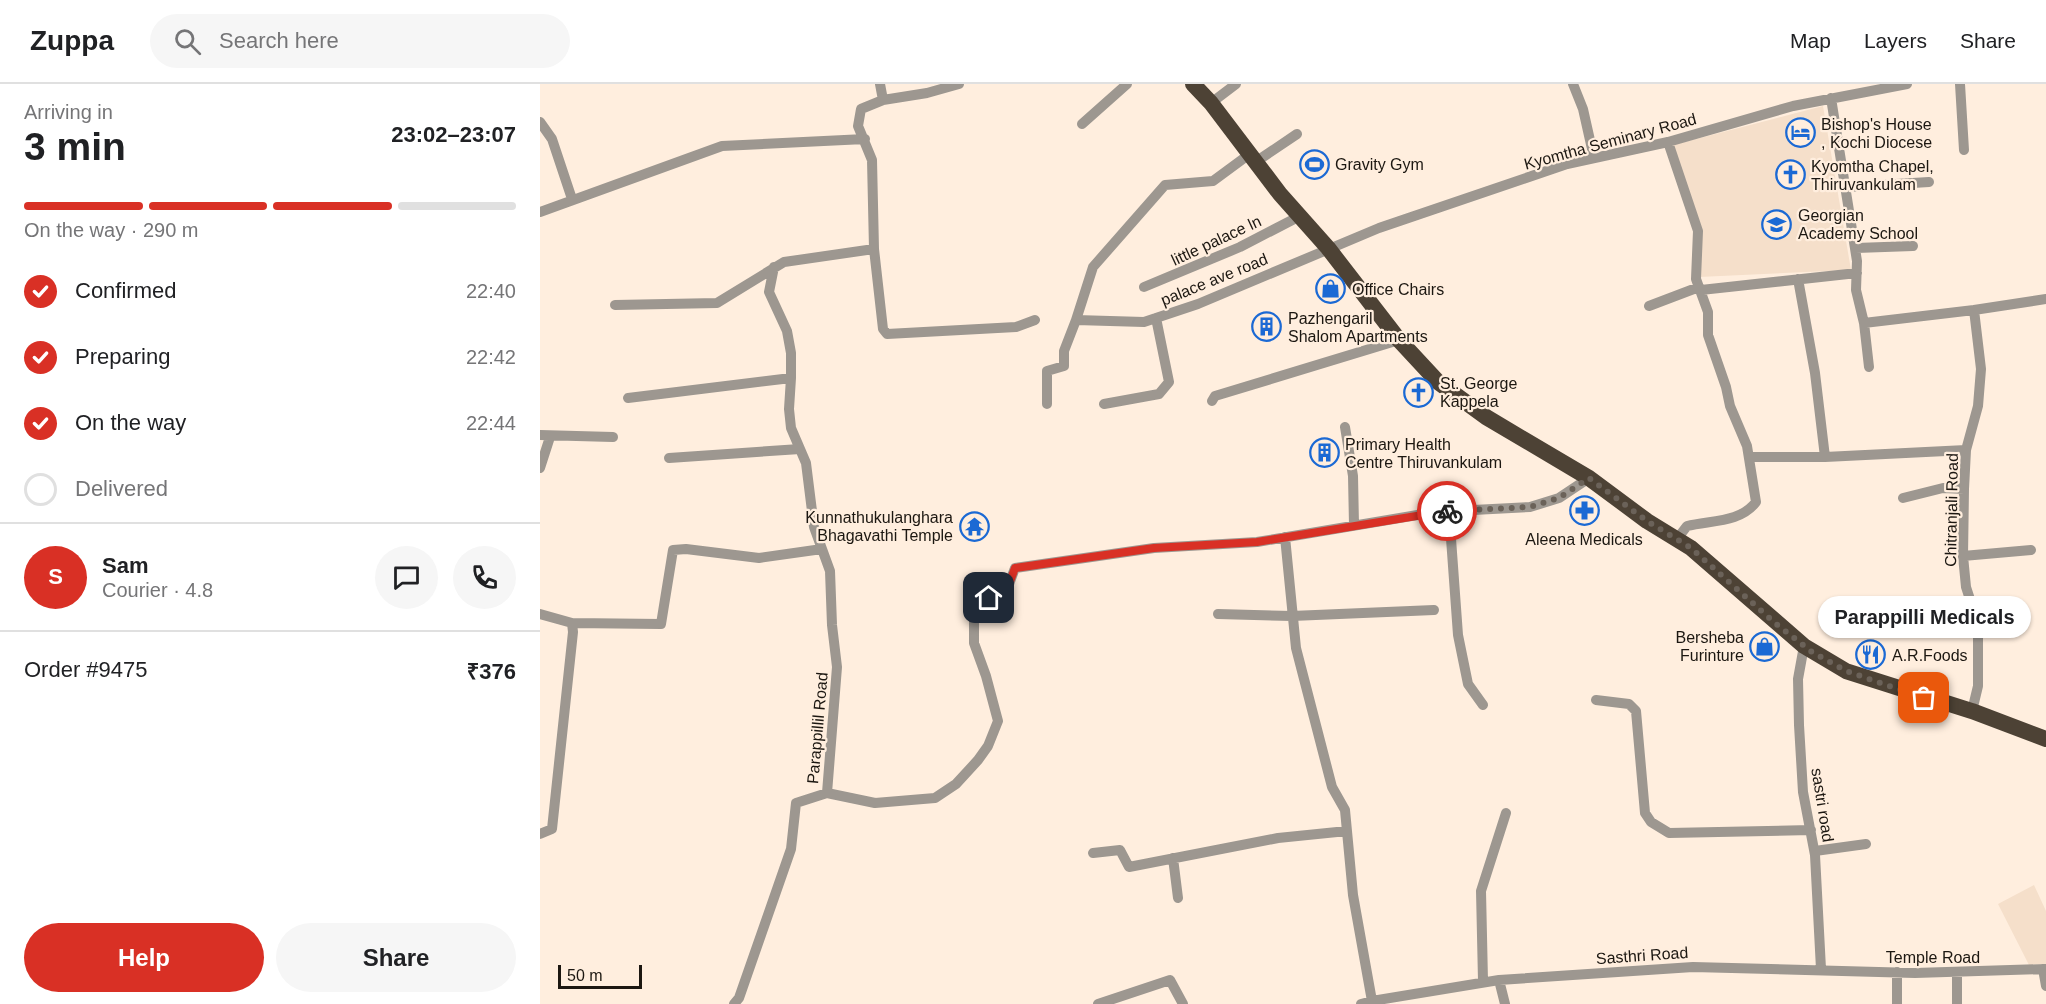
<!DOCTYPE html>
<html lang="en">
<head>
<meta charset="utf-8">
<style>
	body { margin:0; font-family:Arial,sans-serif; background:#f6f6f6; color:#202124; height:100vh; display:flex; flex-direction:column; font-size:22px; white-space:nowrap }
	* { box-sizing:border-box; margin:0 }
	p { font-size:20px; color:#757577 }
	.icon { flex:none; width:33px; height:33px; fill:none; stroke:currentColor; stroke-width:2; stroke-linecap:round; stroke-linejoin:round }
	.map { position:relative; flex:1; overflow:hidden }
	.side { display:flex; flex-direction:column; background:#fff; width:540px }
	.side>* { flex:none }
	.scale { position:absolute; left:18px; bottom:15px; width:84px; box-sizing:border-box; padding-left:6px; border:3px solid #1c1711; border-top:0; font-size:16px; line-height:21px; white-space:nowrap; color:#1c1711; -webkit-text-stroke:4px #ffeede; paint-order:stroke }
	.pin { position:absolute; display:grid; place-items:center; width:51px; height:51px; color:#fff; margin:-26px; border-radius:12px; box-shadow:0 3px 9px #0006 }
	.courier { position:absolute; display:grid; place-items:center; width:60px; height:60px; margin:-30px; border:4px solid #d93025; border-radius:50%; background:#fff; color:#222; box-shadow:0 2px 8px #0007 }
	.bubble { position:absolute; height:42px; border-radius:21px; background:#fff; box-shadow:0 2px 4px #0004; font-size:20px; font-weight:600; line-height:42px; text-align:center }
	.head em { font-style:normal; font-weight:600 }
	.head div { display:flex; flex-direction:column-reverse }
	.head { display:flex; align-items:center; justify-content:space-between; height:102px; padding:0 24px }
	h1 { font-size:39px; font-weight:600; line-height:45px }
	.bar { display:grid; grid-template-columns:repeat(4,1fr); gap:9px 6px; align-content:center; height:72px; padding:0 24px }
	.bar i { height:8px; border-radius:4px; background:#e0e0e0 }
	.bar .on { background:#d93025 }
	.bar p { grid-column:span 4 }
	.line { display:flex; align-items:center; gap:15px; padding:0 24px; border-top:2px solid #e0e0e0 }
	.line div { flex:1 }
	.round { display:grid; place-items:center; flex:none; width:63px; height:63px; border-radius:32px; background:#f6f6f6 }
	ol { padding:0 24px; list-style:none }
	li { display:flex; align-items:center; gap:18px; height:66px }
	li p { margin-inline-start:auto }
	li .icon { padding:6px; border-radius:50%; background:#d93025; color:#fff; stroke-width:4 }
	li:last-child { color:#757577 }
	li i { width:33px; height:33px; border:3px solid #e0e0e0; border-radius:50% }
	.action { display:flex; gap:12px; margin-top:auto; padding:12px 24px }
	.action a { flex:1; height:69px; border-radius:36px; background:#d93025; color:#fff; font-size:24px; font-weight:600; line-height:69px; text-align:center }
	.action a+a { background:#f6f6f6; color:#202124 }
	header { display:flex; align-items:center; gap:36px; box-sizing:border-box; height:84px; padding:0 30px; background:#fff; border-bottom:2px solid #e0e0e0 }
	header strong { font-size:28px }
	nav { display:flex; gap:33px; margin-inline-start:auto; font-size:21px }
	.search { width:420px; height:54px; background:#f6f6f6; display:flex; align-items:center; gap:15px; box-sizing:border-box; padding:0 21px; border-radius:33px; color:#757577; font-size:22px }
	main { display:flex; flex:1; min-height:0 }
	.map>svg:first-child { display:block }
	.built { fill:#f5dfca }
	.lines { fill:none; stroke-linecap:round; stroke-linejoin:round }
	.minor { stroke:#9d9790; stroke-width:10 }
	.trunk { stroke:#4d4235; stroke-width:16 }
	.done { stroke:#6b6259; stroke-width:6; stroke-dasharray:0 10.8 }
	.route { stroke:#d93025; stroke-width:8 }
	.labels { text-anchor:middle; stroke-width:4.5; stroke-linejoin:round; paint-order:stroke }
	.poi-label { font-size:16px; fill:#1c1711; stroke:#ffeede; text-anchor:start }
	.street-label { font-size:16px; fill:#1c1711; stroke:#ffeede }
</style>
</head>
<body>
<header>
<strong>Zuppa</strong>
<div class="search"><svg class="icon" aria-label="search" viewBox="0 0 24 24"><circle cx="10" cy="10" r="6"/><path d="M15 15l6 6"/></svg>Search here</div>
<nav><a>Map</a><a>Layers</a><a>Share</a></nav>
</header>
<main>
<section class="side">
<div class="head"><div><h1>3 min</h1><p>Arriving in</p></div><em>23:02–23:07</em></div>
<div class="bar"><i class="on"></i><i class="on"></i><i class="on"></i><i></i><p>On the way · 290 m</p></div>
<ol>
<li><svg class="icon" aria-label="check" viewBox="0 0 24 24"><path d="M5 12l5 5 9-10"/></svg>Confirmed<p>22:40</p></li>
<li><svg class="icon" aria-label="check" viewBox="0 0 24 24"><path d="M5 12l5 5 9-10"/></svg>Preparing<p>22:42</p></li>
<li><svg class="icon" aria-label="check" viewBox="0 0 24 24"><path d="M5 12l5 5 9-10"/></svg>On the way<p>22:44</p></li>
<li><i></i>Delivered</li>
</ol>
<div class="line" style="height:108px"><b class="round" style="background:#d93025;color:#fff">S</b><div><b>Sam</b><p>Courier · 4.8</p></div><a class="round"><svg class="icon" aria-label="chat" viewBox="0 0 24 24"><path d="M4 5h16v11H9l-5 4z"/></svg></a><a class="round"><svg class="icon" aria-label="phone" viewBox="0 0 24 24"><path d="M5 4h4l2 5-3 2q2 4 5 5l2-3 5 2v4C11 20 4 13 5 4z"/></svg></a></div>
<div class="line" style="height:78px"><div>Order #9475</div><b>₹376</b></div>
<div class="action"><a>Help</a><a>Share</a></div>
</section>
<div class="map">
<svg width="1506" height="920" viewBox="0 0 1506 920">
	<rect width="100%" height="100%" fill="#ffeede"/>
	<path class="built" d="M1283,22L1311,186L1159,193L1161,152L1133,61Z
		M1494,801L1506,827V880L1489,881L1458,820Z"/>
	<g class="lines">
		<path class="minor" d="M340,0L343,16
			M1033,0L1043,25L1054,74
			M1420,0L1424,66
			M1291,14L1317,177L1316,206L1324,239L1434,226
			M671,19L696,0
			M0,38L12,55L32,115
			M542,40L587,0
			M1128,58L1158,147L1156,195L1168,228V251L1186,303L1190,322L1207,362L1216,418C1200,439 1171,436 1147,442L1137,455
			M711,69L673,97L625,101L553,183L536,236L604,238L658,220L839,144L1027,80L1128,58L1253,22L1367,0
			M717,77L757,50
			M1307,103L1389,98
			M0,128L182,62L325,55
			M1316,164L1373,162
			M334,165L343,245L347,250L476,243L495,236
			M234,183L229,208L247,247L251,269V294
			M604,203L700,163L760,132
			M1161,206L1317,189
			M75,221L177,219L244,178L334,165L332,76L318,42L321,25L343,16L387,9L419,0
			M1109,222L1159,203
			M1324,239L1329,283
			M88,314L251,294L249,325L251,344L266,379L274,443L290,487L292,541L297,583L287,709L256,719L251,765L199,914L194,920
			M672,317L675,312L859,256
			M507,320V287L524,282V267L536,236
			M564,320L619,310L629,298L616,234
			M805,343L813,392L814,441
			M0,351L73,353
			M1209,373H1285L1275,289L1258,195
			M1285,373L1426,366
			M129,374L260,365
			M0,384L10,353
			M1363,414L1403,404L1424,405
			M909,427L918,551L928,600L943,621
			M745,453L756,564L792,703L805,726L813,811L832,917L821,920
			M1423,472L1491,466
			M0,530L32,539L33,548L12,745L0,750
			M678,530L752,532L894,526
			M32,539L121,540L133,466L146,465L219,474L282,465
			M1264,562L1258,595L1259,641L1263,708L1275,771L1281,885
			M1056,616L1089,620L1096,627L1105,729L1111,738L1129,749L1271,746
			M1432,627L1438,602V540L1426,503L1423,472L1424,405L1426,366L1438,322L1441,285L1434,226L1506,215
			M287,709L335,719L395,714L416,700L438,676L448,662L458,637L446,592L434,559V516L465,511L475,484L614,464L717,458L895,428L990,423L1019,414L1049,394
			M1275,767L1326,760
			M553,769L580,766L589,783L738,754L807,747
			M633,774L638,814
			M1503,885L1506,902
			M1417,889V920
			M959,896L965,920
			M943,897L941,807L966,729
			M832,917L959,896L1153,883L1375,889L1506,885
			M558,920L630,896L643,920
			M1357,920V888"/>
		<path class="trunk" d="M653,0L671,19L740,110L788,164L859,256L898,298L946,333L1049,394L1107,437L1151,464L1264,562L1306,587L1432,627L1506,655"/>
	</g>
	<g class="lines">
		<path class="done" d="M907,427L990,423L1019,414L1049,394L1107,437L1151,464L1235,539L1272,568L1306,587L1384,614"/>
		<path class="route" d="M449,514L465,511L475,484L614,464L717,458L907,427"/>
	</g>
	<defs>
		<symbol id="hotel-ring" viewBox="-11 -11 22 22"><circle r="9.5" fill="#ffeede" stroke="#1b69d4" stroke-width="1.5"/><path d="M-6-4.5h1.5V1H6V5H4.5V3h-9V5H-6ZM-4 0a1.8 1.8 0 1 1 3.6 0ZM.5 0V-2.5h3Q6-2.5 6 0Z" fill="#1b69d4"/></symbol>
		<symbol id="stadium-ring" viewBox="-11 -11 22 22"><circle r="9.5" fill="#ffeede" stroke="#1b69d4" stroke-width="1.5"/><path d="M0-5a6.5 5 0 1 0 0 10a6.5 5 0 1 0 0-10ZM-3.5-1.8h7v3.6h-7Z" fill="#1b69d4"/></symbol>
		<symbol id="church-ring" viewBox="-11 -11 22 22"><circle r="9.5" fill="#ffeede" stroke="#1b69d4" stroke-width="1.5"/><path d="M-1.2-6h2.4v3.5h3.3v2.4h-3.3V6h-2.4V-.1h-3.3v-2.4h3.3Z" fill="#1b69d4"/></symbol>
		<symbol id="school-ring" viewBox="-11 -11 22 22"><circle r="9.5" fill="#ffeede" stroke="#1b69d4" stroke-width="1.5"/><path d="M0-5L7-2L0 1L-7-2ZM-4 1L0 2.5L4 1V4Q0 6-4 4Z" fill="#1b69d4"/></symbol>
		<symbol id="shop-ring" viewBox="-11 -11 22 22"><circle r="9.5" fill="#ffeede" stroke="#1b69d4" stroke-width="1.5"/><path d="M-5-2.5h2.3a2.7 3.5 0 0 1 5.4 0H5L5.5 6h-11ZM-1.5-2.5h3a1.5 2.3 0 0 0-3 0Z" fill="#1b69d4"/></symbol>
		<symbol id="building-ring" viewBox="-11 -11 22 22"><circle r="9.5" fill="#ffeede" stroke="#1b69d4" stroke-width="1.5"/><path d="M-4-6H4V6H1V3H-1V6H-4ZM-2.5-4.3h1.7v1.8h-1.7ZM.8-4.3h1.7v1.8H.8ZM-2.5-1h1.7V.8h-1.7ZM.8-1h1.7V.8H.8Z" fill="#1b69d4"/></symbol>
		<symbol id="pharmacy-ring" viewBox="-11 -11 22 22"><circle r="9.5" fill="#ffeede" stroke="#1b69d4" stroke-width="1.5"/><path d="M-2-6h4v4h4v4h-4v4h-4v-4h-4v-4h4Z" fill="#1b69d4"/></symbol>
		<symbol id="temple-ring" viewBox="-11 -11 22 22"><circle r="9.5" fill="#ffeede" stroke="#1b69d4" stroke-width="1.5"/><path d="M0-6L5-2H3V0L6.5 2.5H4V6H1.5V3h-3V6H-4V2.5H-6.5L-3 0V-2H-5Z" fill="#1b69d4"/></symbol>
		<symbol id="restaurant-ring" viewBox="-11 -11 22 22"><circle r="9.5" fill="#ffeede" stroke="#1b69d4" stroke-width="1.5"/><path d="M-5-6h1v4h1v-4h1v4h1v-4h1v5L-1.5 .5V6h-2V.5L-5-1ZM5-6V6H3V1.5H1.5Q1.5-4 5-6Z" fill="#1b69d4"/></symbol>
	</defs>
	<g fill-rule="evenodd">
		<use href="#hotel-ring" x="1244" y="32" width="33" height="33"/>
		<use href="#stadium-ring" x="758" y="64" width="33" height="33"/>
		<use href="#church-ring" x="1234" y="74" width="33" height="33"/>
		<use href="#school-ring" x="1220" y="124" width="33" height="33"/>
		<use href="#shop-ring" x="774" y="188" width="33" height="33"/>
		<use href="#building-ring" x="710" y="226" width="33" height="33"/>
		<use href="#church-ring" x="862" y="292" width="33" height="33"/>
		<use href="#building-ring" x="768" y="352" width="33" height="33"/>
		<use href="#pharmacy-ring" x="1028" y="410" width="33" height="33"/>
		<use href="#temple-ring" x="418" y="426" width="33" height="33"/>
		<use href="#shop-ring" x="1208" y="546" width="33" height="33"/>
		<use href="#restaurant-ring" x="1314" y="554" width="33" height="33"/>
	</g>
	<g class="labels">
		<g class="poi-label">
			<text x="1281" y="46">Bishop's House<tspan x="1281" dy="18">, Kochi Diocese</tspan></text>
			<text x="795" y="86">Gravity Gym</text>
			<text x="1271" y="88">Kyomtha Chapel,<tspan x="1271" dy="18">Thiruvankulam</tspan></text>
			<text x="1258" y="137">Georgian<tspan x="1258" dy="18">Academy School</tspan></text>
			<text x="812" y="211">Office Chairs</text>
			<text x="748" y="240">Pazhengaril<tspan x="748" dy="18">Shalom Apartments</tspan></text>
			<text x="900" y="305">St. George<tspan x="900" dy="18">Kappela</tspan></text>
			<text x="805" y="366">Primary Health<tspan x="805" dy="18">Centre Thiruvankulam</tspan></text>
			<text x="413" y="439" text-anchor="end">Kunnathukulanghara<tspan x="413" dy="18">Bhagavathi Temple</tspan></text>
			<text x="1044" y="461" text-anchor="middle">Aleena Medicals</text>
			<text x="1204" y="559" text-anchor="end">Bersheba<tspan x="1204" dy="18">Furinture</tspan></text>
			<text x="1352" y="577">A.R.Foods</text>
		</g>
		<g class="street-label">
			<text transform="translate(1070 57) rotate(-15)" y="6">Kyomtha Seminary Road</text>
			<text transform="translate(676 156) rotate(-25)" y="6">little palace ln</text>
			<text transform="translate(674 195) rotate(-22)" y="6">palace ave road</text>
			<text transform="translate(1411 426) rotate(-89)" y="6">Chitranjali Road</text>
			<text transform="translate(277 644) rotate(-85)" y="6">Parappillil Road</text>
			<text transform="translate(1283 721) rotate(81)" y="6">sastri road</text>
			<text transform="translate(1102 871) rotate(-4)" y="6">Sasthri Road</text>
			<text x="1393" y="879">Temple Road</text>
		</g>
	</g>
</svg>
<div class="scale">50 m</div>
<div class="pin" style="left:1384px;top:614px;background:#ea580c"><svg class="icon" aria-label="bag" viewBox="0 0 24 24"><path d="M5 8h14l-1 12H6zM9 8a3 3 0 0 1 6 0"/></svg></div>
<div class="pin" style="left:449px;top:514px;background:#1f2937"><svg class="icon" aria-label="home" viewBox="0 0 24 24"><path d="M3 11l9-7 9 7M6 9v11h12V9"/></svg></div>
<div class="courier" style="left:907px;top:427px"><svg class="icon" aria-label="bike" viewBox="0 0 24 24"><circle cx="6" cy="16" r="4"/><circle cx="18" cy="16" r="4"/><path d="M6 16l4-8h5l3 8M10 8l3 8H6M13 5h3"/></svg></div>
<div class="bubble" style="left:1278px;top:512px;width:213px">Parappilli Medicals</div>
</div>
</main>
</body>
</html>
